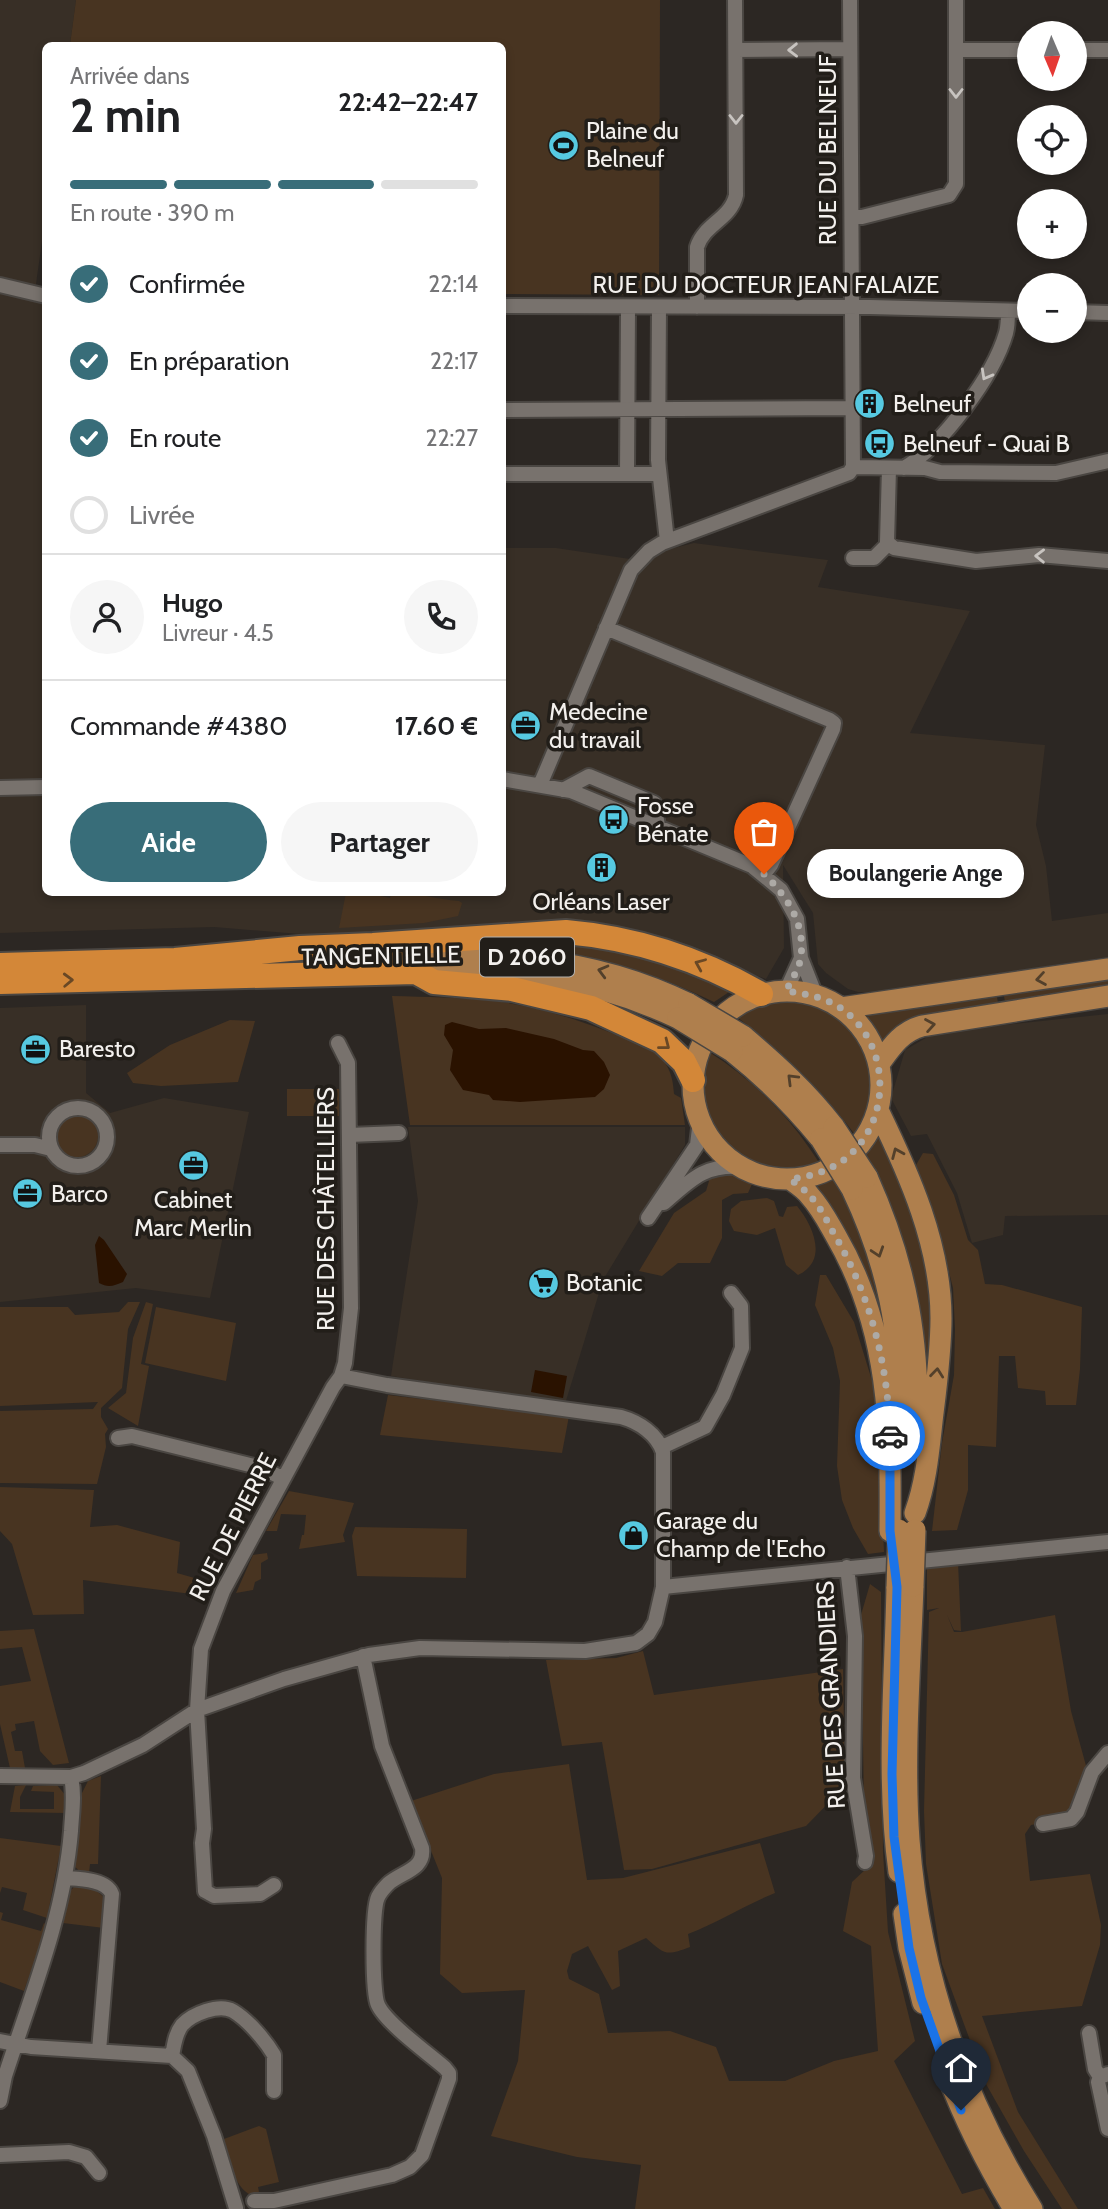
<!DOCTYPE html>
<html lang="fr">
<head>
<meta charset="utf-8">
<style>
	body { margin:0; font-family:Cabin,sans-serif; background:#f6f6f6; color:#202124; height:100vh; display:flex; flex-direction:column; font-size:26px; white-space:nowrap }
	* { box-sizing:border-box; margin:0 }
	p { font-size:23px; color:#757577 }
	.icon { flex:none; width:38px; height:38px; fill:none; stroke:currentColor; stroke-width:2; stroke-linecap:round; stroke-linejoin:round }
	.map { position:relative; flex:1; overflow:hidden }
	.details { position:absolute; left:42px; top:42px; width:464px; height:854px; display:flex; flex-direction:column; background:#fff; border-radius:10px; box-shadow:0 4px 10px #0003 }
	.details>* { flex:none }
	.needle { width:46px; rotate:178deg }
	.controls { position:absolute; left:1017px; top:21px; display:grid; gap:14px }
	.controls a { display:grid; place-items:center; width:70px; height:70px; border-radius:50%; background:#fff; box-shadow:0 4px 10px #0003; font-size:35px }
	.pin { position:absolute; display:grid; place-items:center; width:60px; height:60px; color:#fff; margin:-72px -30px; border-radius:50% 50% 50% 0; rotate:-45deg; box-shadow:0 0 7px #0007 }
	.pin .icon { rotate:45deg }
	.courier { position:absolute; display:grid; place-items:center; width:70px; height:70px; margin:-35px; border:5px solid #1a73e8; border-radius:50%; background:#fff; color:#222; box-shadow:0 2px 9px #0007 }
	.bubble { position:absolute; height:49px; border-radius:24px; background:#fff; box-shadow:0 4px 10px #0003; font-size:23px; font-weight:700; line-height:49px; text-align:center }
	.headline em { font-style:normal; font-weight:700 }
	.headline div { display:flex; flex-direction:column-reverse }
	.headline { display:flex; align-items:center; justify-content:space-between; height:119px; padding:0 28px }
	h1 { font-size:46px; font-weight:700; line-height:52px }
	.bar { display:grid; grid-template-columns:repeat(4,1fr); gap:10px 7px; align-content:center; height:84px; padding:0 28px }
	.bar i { height:9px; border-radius:5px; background:#e0e0e0 }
	.bar .current { background:#386d79 }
	.bar p { grid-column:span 4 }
	.line { display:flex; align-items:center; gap:18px; padding:0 28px; border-top:2px solid #e0e0e0 }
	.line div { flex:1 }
	.round { display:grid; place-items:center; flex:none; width:74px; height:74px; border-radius:37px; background:#f6f6f6 }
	ol { padding:0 28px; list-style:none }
	li { display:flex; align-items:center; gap:21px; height:77px }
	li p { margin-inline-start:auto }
	li .icon { padding:7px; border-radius:50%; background:#386d79; color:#fff; stroke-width:4 }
	li:last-child { color:#757577 }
	li i { width:38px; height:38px; border:4px solid #e0e0e0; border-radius:50% }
	.action { display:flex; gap:14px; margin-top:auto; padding:14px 28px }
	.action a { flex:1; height:80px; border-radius:42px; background:#386d79; color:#fff; font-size:28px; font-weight:700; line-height:80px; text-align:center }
	.action a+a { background:#f6f6f6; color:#202124 }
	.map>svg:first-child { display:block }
	.built { fill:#382f26 }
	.green { fill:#483421 }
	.water { fill:#2a1200 }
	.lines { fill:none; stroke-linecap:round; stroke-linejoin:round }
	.street-casing { stroke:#4a4642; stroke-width:18 }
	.primary-casing { stroke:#4a4642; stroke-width:24 }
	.highway-casing { stroke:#4a4642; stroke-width:28 }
	.street { stroke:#78726d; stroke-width:14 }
	.primary { stroke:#af7f4d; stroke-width:21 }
	.highway { stroke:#d38738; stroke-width:24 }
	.primary-bridge-casing { stroke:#4a4642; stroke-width:24; stroke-linecap:butt }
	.primary-bridge { stroke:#af7f4d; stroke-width:21 }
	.oneway { stroke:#c8c4c0 }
	.oneway2 { stroke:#694825 }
	.oneway3 { stroke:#53402b }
	.done { stroke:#adaaa6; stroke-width:7; stroke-dasharray:0 12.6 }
	.route { stroke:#1a73e8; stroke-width:9 }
	.labels { text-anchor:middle; stroke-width:7; stroke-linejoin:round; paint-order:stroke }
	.shield { fill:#221e19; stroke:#b4b1ad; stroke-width:2 }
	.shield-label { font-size:23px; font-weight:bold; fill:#f3f0ed }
	.poi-label { font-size:24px; fill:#f3f0ed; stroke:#221e19; text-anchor:start }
	.street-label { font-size:24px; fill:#f3f0ed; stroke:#221e19 }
</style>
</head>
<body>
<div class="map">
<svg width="1108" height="2209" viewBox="0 0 1108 2209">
	<rect width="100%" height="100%" fill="#2c2723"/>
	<path class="built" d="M0,0H76L70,45L46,46V213L34,298L46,302V892H502V548H556L630,559L694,543L828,560L818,587L970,611L910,733L1045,745L1036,825L1046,866L1052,921L1108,913V957L873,992H858L848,989L826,973L818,964L813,913L783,865L784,948L766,979L652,939H361L214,927L0,933Z
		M86,1005V1093L110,1113L164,1098L249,1112L210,1298L136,1288L0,1302V1008Z
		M1108,1014V1215L1005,1216L1003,1235L972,1243L957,1193L927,1134L911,1136L891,1098L905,1050L936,1032Z
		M408,1127H685V1145L603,1280L565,1404L391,1376L418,1201Z"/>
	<path class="green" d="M76,0H660L659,295L502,294V46L70,45Z
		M346,893H367L390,898L391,893C414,892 436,899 459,901L462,903L458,916L424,923L339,928Z
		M616,943L730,986L729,992L714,1002C649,970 585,953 512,944Z
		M1108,975V991L1006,1007L1003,991Z
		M996,992L999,1008L885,1040L880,1039L864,1015L865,1013Z
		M392,996C426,997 460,997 494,1001C550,1008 602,1028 653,1050C668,1062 673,1075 674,1094L681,1098L685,1125H410Z
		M787,1000C835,1006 878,1038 873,1092C871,1108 867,1124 856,1136C822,1090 782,1052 737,1017L766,1003Z
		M230,1020L255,1021L238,1082L161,1086L133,1083L127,1073L170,1045Z
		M709,1052C755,1081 791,1118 820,1164C744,1186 686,1128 709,1052Z
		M287,1089H339V1116H287Z
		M56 1136a21 21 0 1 1 42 0a21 21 0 1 1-42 0Z
		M879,1130L915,1212L934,1291L931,1394L888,1205L863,1151Z
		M923,1153L933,1154L954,1195L968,1240L978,1250L985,1284L1002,1285L1082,1307L1080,1369L1076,1405H1046L1045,1391L1018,1388L1015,1356H999L996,1447L968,1445V1490L957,1530L932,1531L942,1443L954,1375L955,1329L953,1288L936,1220L916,1165Z
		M731,1173L752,1184L748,1193L733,1194L722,1200V1238L710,1263H678L662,1276L639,1271L674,1213L706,1191L709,1181L706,1175Z
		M833,1180C867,1237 881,1290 889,1355L815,1187Z
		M767,1198L774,1201L779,1216L783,1217L787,1207L797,1206C813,1225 829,1261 798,1275L786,1265L775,1228L757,1235L734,1231L729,1221L731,1209L741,1201Z
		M820,1275H826L854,1322L877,1397L884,1552L868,1554L853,1528L842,1500L837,1466L840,1381L833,1348L815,1305Z
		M128,1302H140L128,1329L122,1388L101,1408V1417L108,1429L105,1434L106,1447L97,1484L0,1483V1411L93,1409L98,1402L0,1406V1307H68L75,1315L119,1312Z
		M146,1302L153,1304L141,1364L149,1366L138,1426L108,1408L126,1393L133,1338Z
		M156,1307L236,1323L226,1381L145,1363Z
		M388,1395L569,1416L562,1453L380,1435Z
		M0,1487L94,1490L90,1527L117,1525L180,1542L177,1573L212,1583L207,1596L83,1580L84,1614L33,1615L12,1544L0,1531Z
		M289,1491L354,1503L343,1535L345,1542L299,1549L302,1535H304L306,1515L281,1514L277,1531H266Z
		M355,1527L467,1529L466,1578L357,1576L352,1536Z
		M267,1553L268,1559L261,1563V1579L255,1582L253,1590L236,1593L253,1555Z
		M958,1562L961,1631L954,1630L947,1615L954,1632H962L1055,1615L1071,1711L1088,1773C1077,1785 1082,1812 1066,1818C1055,1823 1042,1823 1031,1825L1025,1834L1030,1881L1090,1874L1101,1925L1100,1945L1082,2006L982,2016L1018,2112L1078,2209H1062L1024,2151L986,2084L942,1964L926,1864L924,1811L929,1612L939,1608L927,1610V1567Z
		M870,1584L881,1592L883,1852L888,1932L915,2041L894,2061L962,2194L983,2188L995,2209H635L641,2165L577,2157L491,2136L518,2061L525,1990L462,1993L440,1974L442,1878L411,1801L494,1774L569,1764L587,1880L623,1878L760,1843L775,1893C745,1905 719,1922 688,1934L690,1947C666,1956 665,1955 646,1938L618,1951L620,1986L612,1990L588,1946L572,1954L567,1971L569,1979L599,1994L608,2033L670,2031L716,2047L729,2081H785L834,2061L878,2051L871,1946L843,1931L852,1882L866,1869L869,1850L864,1809L861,1615Z
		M34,1629L69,1763L53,1765L40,1751L34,1721L15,1724L16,1730L11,1732L15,1751H22L25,1768H10L0,1724V1686L31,1681L22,1647L0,1649V1631Z
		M643,1651L654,1695L843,1669L845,1786L806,1826L652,1869L624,1870L602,1742L562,1746L546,1660L616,1658Z
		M101,1776L98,1864H90L89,1873H82L75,1867L82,1793L88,1781Z
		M26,1785L20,1797V1809H54V1792L31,1791L33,1786L57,1785L66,1796L65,1813L10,1812L15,1786Z
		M0,1838L61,1846L47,1918L23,1910L27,1893L2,1887L0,1893Z
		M74,1887L93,1888L105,1898L104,1928L63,1923L69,1892Z
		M0,1912L3,1913L1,1920L41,1931L44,1923L47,1925L24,1991L0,1982Z
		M259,2126L266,2129L279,2182L258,2187L260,2197C234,2196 230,2160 224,2139Z"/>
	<path class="water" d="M452,1022L479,1029L506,1028L554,1039L583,1050L594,1051L604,1062L610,1075L604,1089L595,1097L520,1102L493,1100L489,1095L463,1090L450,1070L453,1050L444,1035L445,1025Z
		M99,1236L104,1240L127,1274L123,1282C114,1286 108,1288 99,1283L95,1245Z
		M535,1370L567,1376L563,1398L531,1392Z"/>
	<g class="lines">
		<defs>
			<path id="street" d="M850,0L853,467
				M736,50L850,49
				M956,50H1029
				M1074,50H1108
				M852,217H862L949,195L956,184V0
				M0,285L46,296
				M502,306L870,307L1029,311
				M659,307L658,460L667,541
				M697,307V247C704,224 731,219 736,195L735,0
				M1074,312L1108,313
				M502,410L852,408
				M889,468L887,542L894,548L976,561L1039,555L1108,561
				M904,468C942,446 994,375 1006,333C1008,326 1008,318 1008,311
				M502,474H659
				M627,474L628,307
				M853,558H874L888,544
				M606,628L830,720L834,723L833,729L771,865L764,874
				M502,779L571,791L752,866L781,890L797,919L801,958L816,996
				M540,785L631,570L649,551L662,543L849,473L853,467L925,468L940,472L1056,473L1108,461
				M0,788L46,787
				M563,790L589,776L654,803L658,826
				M786,991L801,958
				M49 1137a29 29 0 1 1 58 0a29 29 0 1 1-58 0Z
				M349,1135L399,1133
				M0,1145H35L51,1149
				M664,1203C691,1180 703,1165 740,1167
				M648,1218L697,1145L700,1120
				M341,1376L387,1385L621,1417C639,1422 657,1434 663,1452V1587
				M118,1438L132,1436L262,1468L282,1478
				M662,1447L705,1427L723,1395L742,1348L741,1306L731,1293
				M847,1567L855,1636L853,1778L866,1856L865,1862
				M0,1776L71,1777L84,1773L143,1745L197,1710L284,1679L369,1655L420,1648L585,1651L636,1643L648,1634L655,1622L663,1587L1108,1542
				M1043,1824L1071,1819L1077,1812L1092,1772L1108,1753
				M65,1878C79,1879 106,1879 112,1894L99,2051
				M274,1885L260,1894L214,1896L205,1891L202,1843L204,1829L197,1710L201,1649L223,1591L333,1387L341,1376L345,1363L351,1308L348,1063L338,1043
				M1089,2033L1095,2069L1100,2077
				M0,2041L31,2047L172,2056L188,2071L214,2136L236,2208
				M172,2056C174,2046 175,2034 182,2025C192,2014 219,2003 233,2011C248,2020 265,2040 274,2055V2091
				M1108,2074L1100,2077L1098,2082L1108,2129
				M0,2101L5,2076C31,1996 64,1916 71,1831C72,1813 75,1795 71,1777
				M0,2155L69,2152L86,2157L99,2173
				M254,2201H274L392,2175L410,2167L422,2155L449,2079V2073L445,2068C429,2054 386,2023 378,2005C372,1993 372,1910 378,1897C380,1893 385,1887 388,1884C401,1872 425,1870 422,1848L382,1746L363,1656"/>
			<path id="primary" d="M374,956C488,954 583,952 689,1004
				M418,972C513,969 591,977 678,1018
				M693 1085a94 94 0 1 1 188 0a94 94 0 1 1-188 0Z
				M841,1008L1108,969
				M743,1036C777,1065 807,1092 834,1127
				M732,1051C766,1078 794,1106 821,1139
				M879,1064C892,1046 901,1032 922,1026L1108,996
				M878,1110C909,1174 941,1245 941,1318C941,1350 937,1381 933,1413C929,1447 927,1480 915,1513
				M867,1177C908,1268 920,1344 917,1444
				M790,1179C797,1184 805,1189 810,1196C821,1208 828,1222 836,1236C890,1329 891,1427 890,1531
				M852,1189C889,1267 900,1332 901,1417
				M913,1586C910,1670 903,1756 909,1840C919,1972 962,2097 1032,2209
				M897,1587C895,1682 886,1778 899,1872
				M904,1914L909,1948L923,2003
				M948,2076C966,2123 988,2166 1014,2209"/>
			<path id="highway" d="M0,965L175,960L300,948L373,945L566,932C636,938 700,959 761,994
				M0,982L416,972L434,982L512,989L591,1008L662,1041L684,1062L693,1080"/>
		</defs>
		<use href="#street" class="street-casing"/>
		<use href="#primary" class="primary-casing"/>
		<use href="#highway" class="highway-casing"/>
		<use href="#street" class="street"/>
		<use href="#primary" class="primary"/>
		<use href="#highway" class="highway"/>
		<defs>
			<path id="primary-bridge" d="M689,1004L743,1036
				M678,1018L732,1051
				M834,1127L867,1177
				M821,1139L852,1189
				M913,1586L915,1530
				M897,1587L899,1530"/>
		</defs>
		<use href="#primary-bridge" class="primary-bridge-casing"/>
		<use href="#primary-bridge" class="primary-bridge"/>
	</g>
	<defs><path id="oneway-chevron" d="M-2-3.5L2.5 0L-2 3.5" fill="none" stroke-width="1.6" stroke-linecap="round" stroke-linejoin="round" transform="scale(1.75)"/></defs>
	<g class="oneway">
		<use href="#oneway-chevron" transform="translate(793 50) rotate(179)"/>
		<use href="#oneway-chevron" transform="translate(956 93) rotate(90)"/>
		<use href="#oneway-chevron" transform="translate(736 119) rotate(90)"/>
		<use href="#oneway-chevron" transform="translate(986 375) rotate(119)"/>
		<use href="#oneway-chevron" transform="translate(1040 556) rotate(-179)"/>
	</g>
	<g class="oneway2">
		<use href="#oneway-chevron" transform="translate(700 964) rotate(-157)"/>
		<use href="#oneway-chevron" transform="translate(68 980) rotate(-2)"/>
		<use href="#oneway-chevron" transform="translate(665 1045) rotate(38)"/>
	</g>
	<g class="oneway3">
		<use href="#oneway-chevron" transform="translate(603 971) rotate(-165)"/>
		<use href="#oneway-chevron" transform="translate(1041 979) rotate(171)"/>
		<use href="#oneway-chevron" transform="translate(930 1025) rotate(-10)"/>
		<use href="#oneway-chevron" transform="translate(792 1079) rotate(-135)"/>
		<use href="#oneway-chevron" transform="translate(897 1153) rotate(-113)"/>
		<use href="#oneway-chevron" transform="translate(878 1252) rotate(72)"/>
		<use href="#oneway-chevron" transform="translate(937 1373) rotate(-84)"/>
	</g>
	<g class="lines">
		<path class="done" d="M764,874C787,896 805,923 801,956C800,967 791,981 786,991C806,994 825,997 842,1009C891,1044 893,1121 845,1159C829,1171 810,1177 790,1179C797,1185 805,1189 810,1196C820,1206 826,1219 833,1232C870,1294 888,1363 890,1436"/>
		<path class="route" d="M890,1436V1531L897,1587L892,1774L894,1837L909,1948L921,1998L961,2110"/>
	</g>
	<defs>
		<symbol id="stadium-disc" viewBox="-11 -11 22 22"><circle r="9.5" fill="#56c9e1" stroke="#221e19"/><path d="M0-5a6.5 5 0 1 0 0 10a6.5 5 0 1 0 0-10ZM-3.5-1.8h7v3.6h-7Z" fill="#111"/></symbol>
		<symbol id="building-disc" viewBox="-11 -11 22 22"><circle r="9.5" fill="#56c9e1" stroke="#221e19"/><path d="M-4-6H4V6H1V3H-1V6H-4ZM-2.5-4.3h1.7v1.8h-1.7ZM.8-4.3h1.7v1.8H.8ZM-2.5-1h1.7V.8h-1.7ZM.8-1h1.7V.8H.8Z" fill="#111"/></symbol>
		<symbol id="bus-disc" viewBox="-11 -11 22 22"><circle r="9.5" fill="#56c9e1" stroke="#221e19"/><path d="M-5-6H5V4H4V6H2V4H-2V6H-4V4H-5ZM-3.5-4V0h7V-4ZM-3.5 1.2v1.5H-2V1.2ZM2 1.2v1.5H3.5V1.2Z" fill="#111"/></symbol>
		<symbol id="office-disc" viewBox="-11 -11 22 22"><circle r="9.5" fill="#56c9e1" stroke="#221e19"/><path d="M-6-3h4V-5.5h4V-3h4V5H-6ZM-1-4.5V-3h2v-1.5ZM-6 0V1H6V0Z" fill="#111"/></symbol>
		<symbol id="supermarket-disc" viewBox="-11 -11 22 22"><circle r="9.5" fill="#56c9e1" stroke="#221e19"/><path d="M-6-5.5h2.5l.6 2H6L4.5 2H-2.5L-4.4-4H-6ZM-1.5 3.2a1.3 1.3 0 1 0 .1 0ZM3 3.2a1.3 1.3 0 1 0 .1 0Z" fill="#111"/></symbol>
		<symbol id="shop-disc" viewBox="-11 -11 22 22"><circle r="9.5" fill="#56c9e1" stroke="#221e19"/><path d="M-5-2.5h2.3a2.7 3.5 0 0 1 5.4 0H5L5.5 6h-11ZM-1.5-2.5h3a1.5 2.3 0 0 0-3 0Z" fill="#111"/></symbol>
	</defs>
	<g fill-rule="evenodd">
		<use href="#stadium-disc" x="546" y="128" width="35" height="35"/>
		<use href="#building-disc" x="852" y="386" width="35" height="35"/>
		<use href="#bus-disc" x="862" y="426" width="35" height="35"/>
		<use href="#office-disc" x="508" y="708" width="35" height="35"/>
		<use href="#bus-disc" x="596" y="802" width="35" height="35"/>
		<use href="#building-disc" x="584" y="850" width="35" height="35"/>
		<use href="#office-disc" x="18" y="1032" width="35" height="35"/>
		<use href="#office-disc" x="176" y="1148" width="35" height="35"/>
		<use href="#office-disc" x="10" y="1176" width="35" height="35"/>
		<use href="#supermarket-disc" x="526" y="1266" width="35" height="35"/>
		<use href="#shop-disc" x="616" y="1518" width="35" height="35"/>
	</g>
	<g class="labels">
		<rect class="shield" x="480" y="937.5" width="94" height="39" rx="5"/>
		<g class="shield-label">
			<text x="527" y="965">D 2060</text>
		</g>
		<g class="poi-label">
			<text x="586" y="139">Plaine du<tspan x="586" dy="28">Belneuf</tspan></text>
			<text x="893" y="412">Belneuf</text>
			<text x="903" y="452">Belneuf - Quai B</text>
			<text x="549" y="720">Medecine<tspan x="549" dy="28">du travail</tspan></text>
			<text x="637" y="814">Fosse<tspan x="637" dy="28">Bénate</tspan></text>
			<text x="601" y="910" text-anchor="middle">Orléans Laser</text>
			<text x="59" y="1057">Baresto</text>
			<text x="51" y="1202">Barco</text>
			<text x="193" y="1208" text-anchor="middle">Cabinet<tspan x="193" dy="28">Marc Merlin</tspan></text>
			<text x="566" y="1291">Botanic</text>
			<text x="656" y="1529">Garage du<tspan x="656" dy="28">Champ de l'Echo</tspan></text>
		</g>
		<g class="street-label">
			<text transform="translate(828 150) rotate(-90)" y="8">RUE DU BELNEUF</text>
			<text x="766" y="293">RUE DU DOCTEUR JEAN FALAIZE</text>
			<text transform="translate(381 956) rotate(-1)" y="8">TANGENTIELLE</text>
			<text transform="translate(326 1209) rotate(-90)" y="8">RUE DES CHÂTELLIERS</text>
			<text transform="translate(233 1527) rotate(-63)" y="8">RUE DE PIERRE</text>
			<text transform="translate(831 1695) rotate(-93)" y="8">RUE DES GRANDIERS</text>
		</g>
	</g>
</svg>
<div class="controls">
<a><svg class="needle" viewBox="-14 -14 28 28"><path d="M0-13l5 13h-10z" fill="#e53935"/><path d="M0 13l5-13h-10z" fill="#757577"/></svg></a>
<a><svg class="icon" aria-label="locate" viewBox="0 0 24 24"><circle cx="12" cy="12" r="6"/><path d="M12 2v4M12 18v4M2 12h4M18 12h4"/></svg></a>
<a>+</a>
<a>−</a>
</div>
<div class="pin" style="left:764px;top:874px;background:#ea580c"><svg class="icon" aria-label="bag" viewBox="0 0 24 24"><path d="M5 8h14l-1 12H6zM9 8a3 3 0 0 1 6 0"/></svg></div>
<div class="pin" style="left:961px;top:2110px;background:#1f2937"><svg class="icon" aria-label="home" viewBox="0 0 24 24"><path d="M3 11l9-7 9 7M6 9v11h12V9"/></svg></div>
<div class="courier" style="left:890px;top:1436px"><svg class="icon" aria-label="car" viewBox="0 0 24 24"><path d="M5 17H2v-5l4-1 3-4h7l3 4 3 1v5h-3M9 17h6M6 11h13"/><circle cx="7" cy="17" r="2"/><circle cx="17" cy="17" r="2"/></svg></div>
<div class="bubble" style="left:807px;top:849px;width:217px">Boulangerie Ange</div>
<section class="details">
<div class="headline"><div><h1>2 min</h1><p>Arrivée dans</p></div><em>22:42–22:47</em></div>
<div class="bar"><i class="current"></i><i class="current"></i><i class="current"></i><i></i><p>En route · 390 m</p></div>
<ol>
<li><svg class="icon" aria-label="check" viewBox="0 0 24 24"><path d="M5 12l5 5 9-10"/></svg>Confirmée<p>22:14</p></li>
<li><svg class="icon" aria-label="check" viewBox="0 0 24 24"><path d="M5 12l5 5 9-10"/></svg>En préparation<p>22:17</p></li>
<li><svg class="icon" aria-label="check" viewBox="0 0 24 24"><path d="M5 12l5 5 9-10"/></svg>En route<p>22:27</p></li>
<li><i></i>Livrée</li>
</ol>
<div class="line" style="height:126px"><a class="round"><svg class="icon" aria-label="person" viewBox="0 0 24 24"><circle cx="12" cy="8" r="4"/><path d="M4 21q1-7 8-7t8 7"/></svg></a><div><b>Hugo</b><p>Livreur · 4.5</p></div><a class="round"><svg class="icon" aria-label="phone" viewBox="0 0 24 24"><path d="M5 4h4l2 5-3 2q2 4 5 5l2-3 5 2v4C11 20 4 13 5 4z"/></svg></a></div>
<div class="line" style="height:91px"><div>Commande #4380</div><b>17.60 €</b></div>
<div class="action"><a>Aide</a><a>Partager</a></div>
</section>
</div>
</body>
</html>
